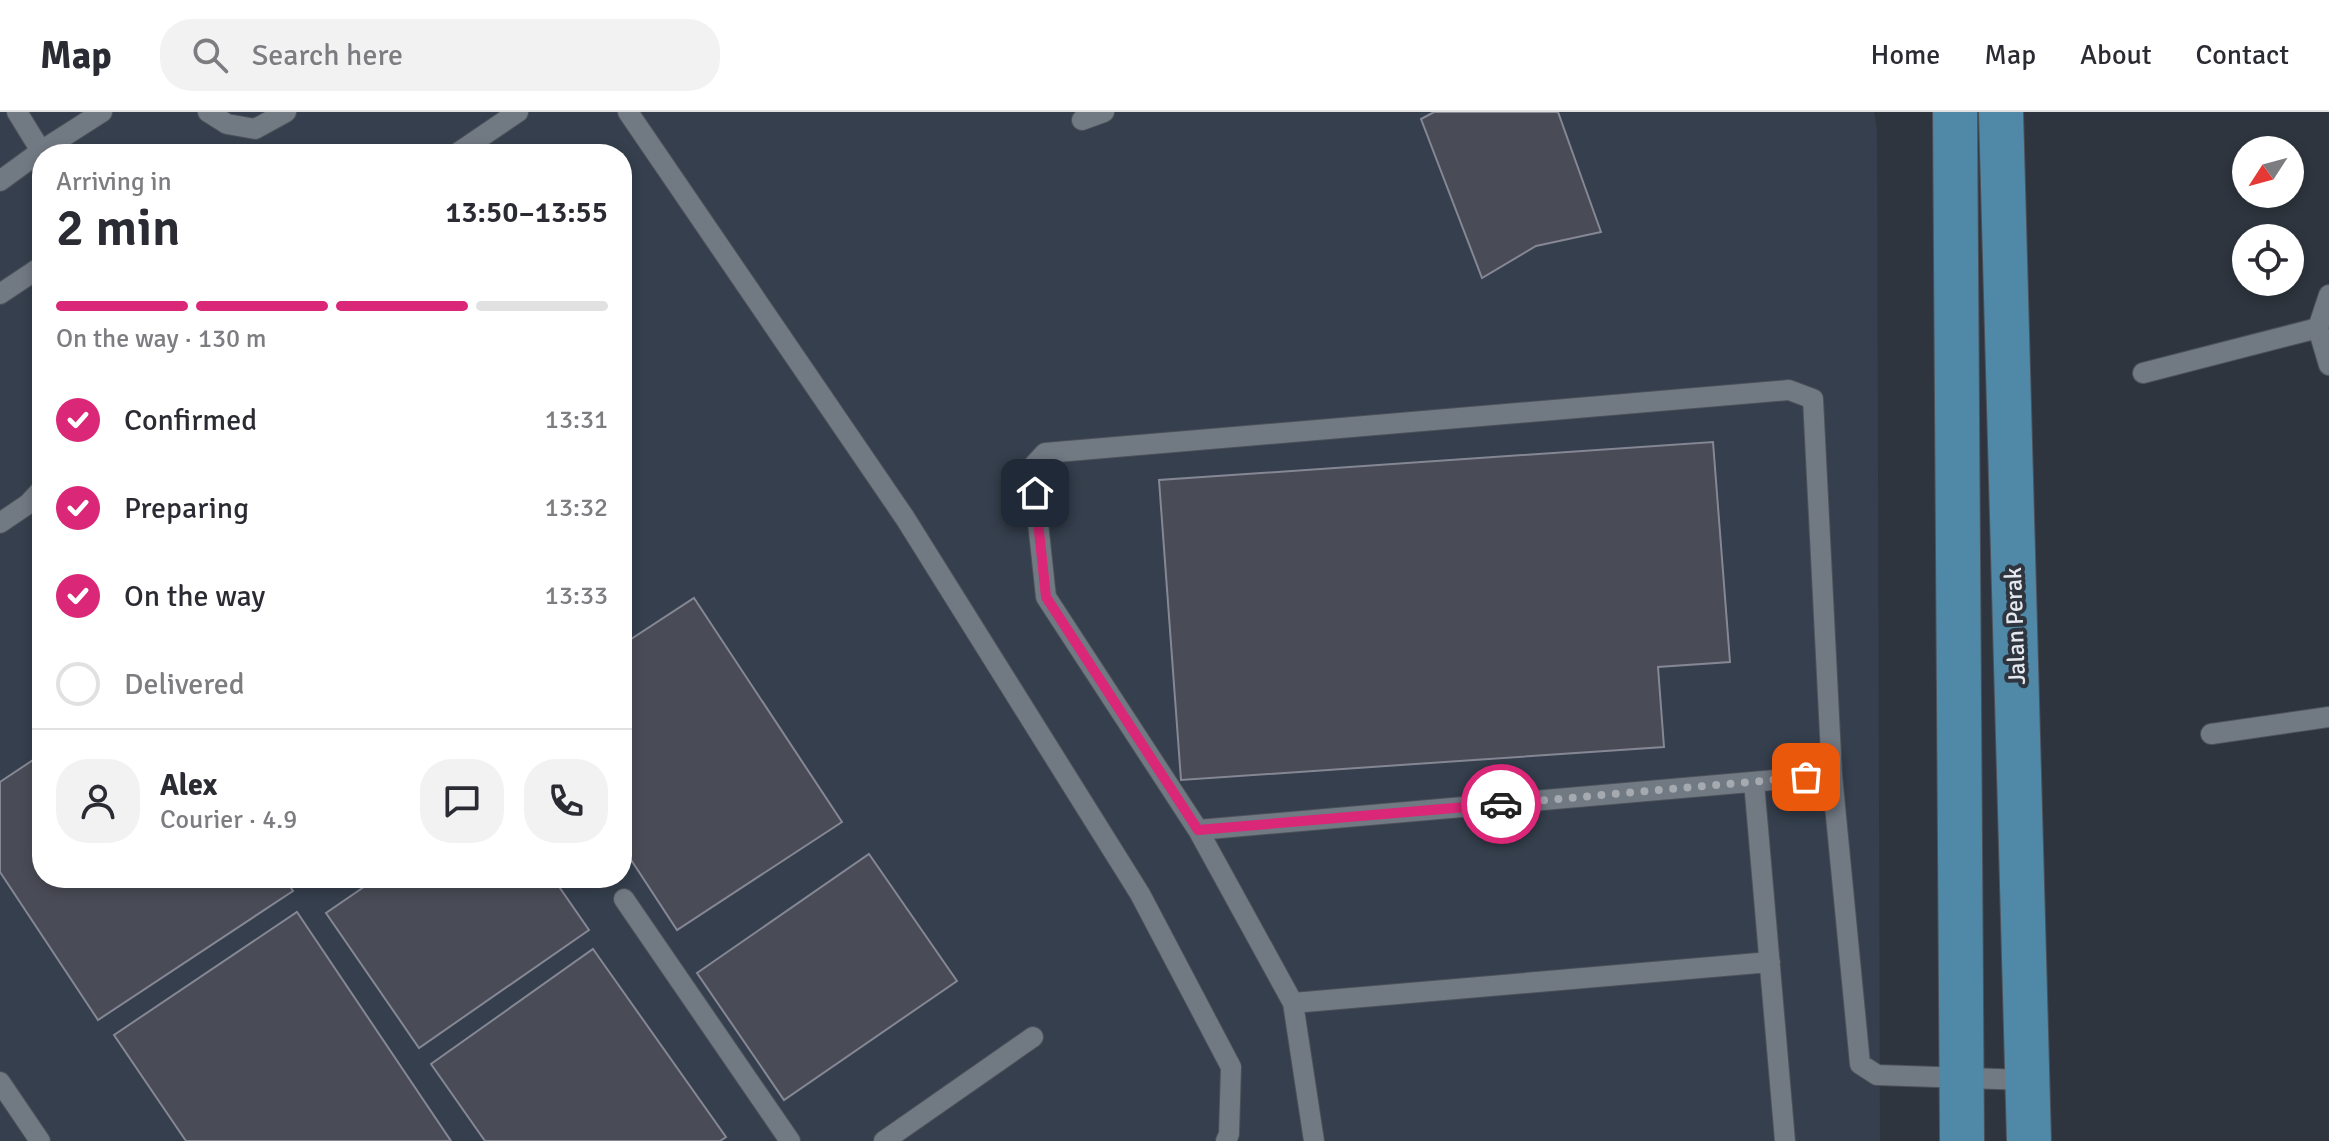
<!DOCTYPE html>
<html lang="en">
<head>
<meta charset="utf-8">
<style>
	body { margin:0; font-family:Signika,sans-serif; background:#f2f2f3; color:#2b2b33; height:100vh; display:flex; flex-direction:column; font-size:30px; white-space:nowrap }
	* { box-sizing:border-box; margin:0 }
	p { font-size:26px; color:#7c7c81 }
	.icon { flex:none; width:44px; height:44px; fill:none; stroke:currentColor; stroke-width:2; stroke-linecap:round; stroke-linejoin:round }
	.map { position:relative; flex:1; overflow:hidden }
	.side { position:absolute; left:32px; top:32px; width:600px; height:744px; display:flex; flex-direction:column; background:#fff; border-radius:32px; box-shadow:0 4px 12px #0003 }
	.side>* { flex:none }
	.needle { width:52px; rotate:234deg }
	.tools { position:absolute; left:2232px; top:24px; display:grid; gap:16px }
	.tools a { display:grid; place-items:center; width:72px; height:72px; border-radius:50%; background:#fff; box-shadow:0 4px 12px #0003; font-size:40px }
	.pin { position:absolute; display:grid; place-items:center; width:68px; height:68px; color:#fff; margin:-34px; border-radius:16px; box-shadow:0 4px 12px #0006 }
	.courier { position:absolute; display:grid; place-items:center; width:80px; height:80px; margin:-40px; border:6px solid #db2777; border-radius:50%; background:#fff; color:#222; box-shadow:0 2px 10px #0007 }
	.headline em { font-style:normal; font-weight:600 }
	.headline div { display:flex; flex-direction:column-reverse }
	.headline { display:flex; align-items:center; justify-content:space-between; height:136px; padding:0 24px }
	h1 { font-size:52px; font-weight:600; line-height:60px }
	.bar { display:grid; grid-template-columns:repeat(4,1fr); gap:12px 8px; align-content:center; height:96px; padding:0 24px }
	.bar i { height:10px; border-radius:6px; background:#e1e1e2 }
	.bar .current { background:#db2777 }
	.bar p { grid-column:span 4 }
	.line { display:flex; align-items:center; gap:20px; padding:0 24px; border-top:2px solid #e1e1e2 }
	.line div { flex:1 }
	.round { display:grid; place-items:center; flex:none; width:84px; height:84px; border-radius:32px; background:#f2f2f3 }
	ol { padding:0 24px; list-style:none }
	li { display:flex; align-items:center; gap:24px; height:88px }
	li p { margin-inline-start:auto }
	li .icon { padding:8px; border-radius:50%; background:#db2777; color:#fff; stroke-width:4 }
	li:last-child { color:#7c7c81 }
	li i { width:44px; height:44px; border:4px solid #e1e1e2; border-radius:50% }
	header { display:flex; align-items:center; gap:48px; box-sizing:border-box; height:112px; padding:0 40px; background:#fff; border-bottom:2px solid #e1e1e2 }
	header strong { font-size:38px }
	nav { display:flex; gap:44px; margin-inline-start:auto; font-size:28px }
	.search { width:560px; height:72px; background:#f2f2f3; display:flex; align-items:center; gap:20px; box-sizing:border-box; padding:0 28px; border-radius:32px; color:#7c7c81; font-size:30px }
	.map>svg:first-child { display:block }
	.built { fill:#353f4d; fill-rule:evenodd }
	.building { fill:#494b56; stroke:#858794; stroke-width:2 }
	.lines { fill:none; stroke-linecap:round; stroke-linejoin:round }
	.service-casing { stroke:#4c515a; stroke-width:22 }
	.primary-casing { stroke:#4c515a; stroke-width:46 }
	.service { stroke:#717983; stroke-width:20 }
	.primary { stroke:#5089a8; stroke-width:44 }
	.done { stroke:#a5aab1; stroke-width:8; stroke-dasharray:0 14.4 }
	.route { stroke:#db2777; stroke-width:10 }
	.labels { text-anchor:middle; stroke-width:8; stroke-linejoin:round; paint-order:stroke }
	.street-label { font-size:24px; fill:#e5e9ef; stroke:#2e353e }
</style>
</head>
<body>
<header>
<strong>Map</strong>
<div class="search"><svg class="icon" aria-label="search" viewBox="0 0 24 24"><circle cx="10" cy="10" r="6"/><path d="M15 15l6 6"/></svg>Search here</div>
<nav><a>Home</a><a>Map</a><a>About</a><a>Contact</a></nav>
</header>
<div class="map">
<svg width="2329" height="1029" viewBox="0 0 2329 1029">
	<rect width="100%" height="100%" fill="#2e353e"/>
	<path class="built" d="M0,0H1874L1877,17L1880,1029H0ZM42,42H622V766H42Z"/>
	<path class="building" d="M1434,0H1558L1601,120L1536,134L1482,166L1421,7Z
		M1713,330L1730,550L1658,555L1664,635L1181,668L1159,368Z
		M694,486L842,710L677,818L622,734V533Z
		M42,642V766H285L293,779L98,908L0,760V670Z
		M869,742L957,869L784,988L697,861Z
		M377,766H553L589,818L419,936L326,801Z
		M297,800L451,1029H186L114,923Z
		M593,837L726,1025L720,1029H485L431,952Z"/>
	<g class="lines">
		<defs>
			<path id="service" d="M208,0L227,12L255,17L286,0
				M628,0L905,406L1140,782L1231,955L1229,1022L1226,1029
				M1082,8L1104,0
				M43,42L41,39L102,0
				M456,42L518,0
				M0,69L41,39L17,0
				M0,182L42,154
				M2318,216L2329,183
				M2143,261L2318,216L2329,253
				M0,411L28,392L42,377
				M2211,622L2329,605
				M1754,670L1785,1029
				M1198,718L1046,485L1032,355L1045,341L1789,278L1813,287L1832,663
				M624,787L790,1029
				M1293,891L1770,850
				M0,970L40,1029
				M884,1029L1033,925
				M1314,1029L1293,891L1198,718L1832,663L1860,952L1877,963L2027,968"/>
			<path id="primary" d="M1955,0L1962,1029
				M2001,0L2029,1029"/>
		</defs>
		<use href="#service" class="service-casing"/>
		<use href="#primary" class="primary-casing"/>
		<use href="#service" class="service"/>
		<use href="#primary" class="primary"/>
	</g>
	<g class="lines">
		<path class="done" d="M1501,692L1806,665"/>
		<path class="route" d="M1035,381L1046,485L1198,718L1501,692"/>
	</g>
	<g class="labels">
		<g class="street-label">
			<text transform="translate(2015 514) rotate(-92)" y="8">Jalan Perak</text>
		</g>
	</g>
</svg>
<div class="tools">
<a><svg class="needle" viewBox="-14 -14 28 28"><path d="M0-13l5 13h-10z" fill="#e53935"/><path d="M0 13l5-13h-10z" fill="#7c7c81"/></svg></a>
<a><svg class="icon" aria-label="locate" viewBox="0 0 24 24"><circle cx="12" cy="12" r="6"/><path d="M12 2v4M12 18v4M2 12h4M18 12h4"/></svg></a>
</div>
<div class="pin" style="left:1806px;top:665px;background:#ea580c"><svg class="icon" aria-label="bag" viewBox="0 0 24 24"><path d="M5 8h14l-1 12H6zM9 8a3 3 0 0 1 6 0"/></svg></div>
<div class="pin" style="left:1035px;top:381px;background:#1f2937"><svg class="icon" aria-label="home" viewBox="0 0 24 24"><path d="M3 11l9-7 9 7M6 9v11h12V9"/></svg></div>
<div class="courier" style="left:1501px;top:692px"><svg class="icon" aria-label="car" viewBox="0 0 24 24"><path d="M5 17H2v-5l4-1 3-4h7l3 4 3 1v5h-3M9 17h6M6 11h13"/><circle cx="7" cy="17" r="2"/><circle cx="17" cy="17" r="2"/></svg></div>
<section class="side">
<div class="headline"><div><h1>2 min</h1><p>Arriving in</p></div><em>13:50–13:55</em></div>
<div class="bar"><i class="current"></i><i class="current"></i><i class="current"></i><i></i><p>On the way · 130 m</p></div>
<ol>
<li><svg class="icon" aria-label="check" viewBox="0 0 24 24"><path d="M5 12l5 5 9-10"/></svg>Confirmed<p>13:31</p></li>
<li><svg class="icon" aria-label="check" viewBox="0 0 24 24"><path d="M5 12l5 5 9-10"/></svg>Preparing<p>13:32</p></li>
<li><svg class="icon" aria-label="check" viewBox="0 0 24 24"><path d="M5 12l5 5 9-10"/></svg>On the way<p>13:33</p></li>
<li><i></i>Delivered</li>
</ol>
<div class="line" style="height:144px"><a class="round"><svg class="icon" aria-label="person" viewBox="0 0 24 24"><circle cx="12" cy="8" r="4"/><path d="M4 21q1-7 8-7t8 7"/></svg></a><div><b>Alex</b><p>Courier · 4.9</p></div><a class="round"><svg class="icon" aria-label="chat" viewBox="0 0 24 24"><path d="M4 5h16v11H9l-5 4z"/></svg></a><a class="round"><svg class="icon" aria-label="phone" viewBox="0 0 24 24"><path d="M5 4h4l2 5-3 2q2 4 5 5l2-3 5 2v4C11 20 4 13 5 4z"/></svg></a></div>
</section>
</div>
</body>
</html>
